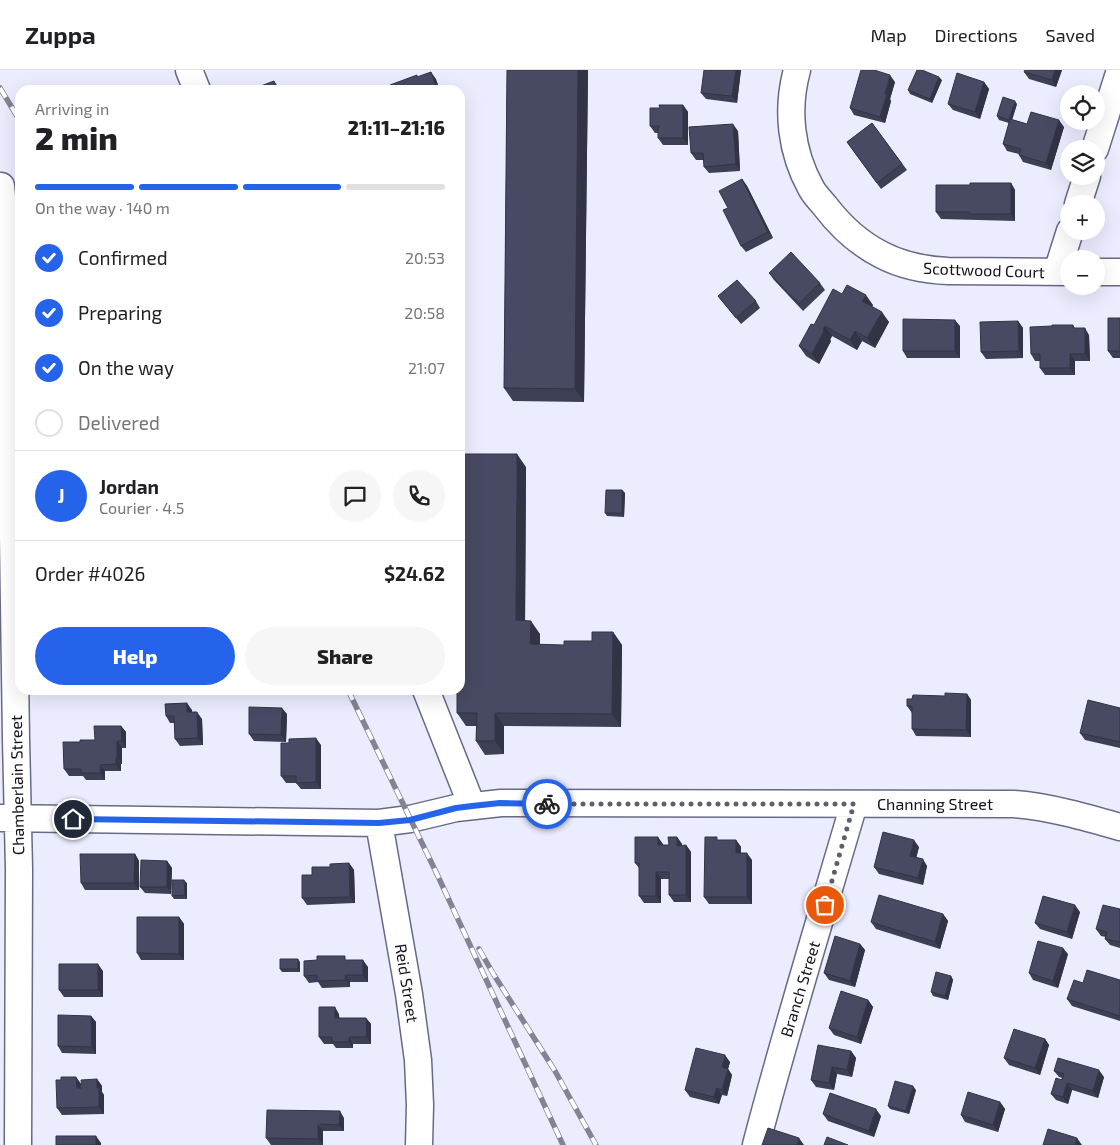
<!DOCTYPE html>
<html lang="en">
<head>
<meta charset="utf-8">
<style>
	body { margin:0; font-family:"Exo 2",sans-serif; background:#f6f6f6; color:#202124; height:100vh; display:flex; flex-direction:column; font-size:19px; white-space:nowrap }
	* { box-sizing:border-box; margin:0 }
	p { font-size:16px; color:#757577 }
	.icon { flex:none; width:28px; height:28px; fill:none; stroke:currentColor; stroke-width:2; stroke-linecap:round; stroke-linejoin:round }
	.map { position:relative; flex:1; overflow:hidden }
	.sheet { position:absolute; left:15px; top:15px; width:450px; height:610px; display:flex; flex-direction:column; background:#fff; border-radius:15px; box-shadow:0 5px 20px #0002 }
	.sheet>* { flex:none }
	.tools { position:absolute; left:1060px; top:15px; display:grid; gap:10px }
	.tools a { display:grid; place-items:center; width:45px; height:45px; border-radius:50%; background:#fff; box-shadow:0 5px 20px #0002; font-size:25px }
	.pin { position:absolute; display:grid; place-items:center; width:42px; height:42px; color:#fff; margin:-21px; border:2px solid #fff; border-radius:50%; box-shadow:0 1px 5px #0007 }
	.courier { position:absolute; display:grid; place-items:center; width:50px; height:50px; margin:-25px; border:4px solid #2563eb; border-radius:50%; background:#fff; color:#222; box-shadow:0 1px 6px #0007 }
	.overview em { font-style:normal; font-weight:800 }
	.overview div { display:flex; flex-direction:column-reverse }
	.overview { display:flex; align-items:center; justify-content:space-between; height:85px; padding:0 20px }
	h1 { font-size:32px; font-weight:800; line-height:38px }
	.bar { display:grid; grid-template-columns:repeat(4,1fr); gap:8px 5px; align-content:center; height:60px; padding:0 20px }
	.bar i { height:6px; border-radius:4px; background:#e0e0e0 }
	.bar .current { background:#2563eb }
	.bar p { grid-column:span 4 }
	.line { display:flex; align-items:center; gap:12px; padding:0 20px; border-top:1px solid #e0e0e0 }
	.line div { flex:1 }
	.round { display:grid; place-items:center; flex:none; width:52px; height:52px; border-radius:26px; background:#f6f6f6 }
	ol { padding:0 20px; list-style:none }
	li { display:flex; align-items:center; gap:15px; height:55px }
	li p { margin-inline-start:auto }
	li .icon { padding:5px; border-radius:50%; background:#2563eb; color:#fff; stroke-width:4 }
	li:last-child { color:#757577 }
	li i { width:28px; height:28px; border:2px solid #e0e0e0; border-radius:50% }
	.button { display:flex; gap:10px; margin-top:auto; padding:10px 20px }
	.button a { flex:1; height:58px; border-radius:30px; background:#2563eb; color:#fff; font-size:20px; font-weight:800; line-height:58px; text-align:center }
	.button a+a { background:#f6f6f6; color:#202124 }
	header { display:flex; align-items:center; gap:30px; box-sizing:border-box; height:70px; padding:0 25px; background:#fff; border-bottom:1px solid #e0e0e0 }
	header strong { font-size:24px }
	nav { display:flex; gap:28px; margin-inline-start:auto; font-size:18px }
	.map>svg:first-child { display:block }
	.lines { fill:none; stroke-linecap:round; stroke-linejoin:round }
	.minor-casing { stroke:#676a84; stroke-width:29 }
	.minor { stroke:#fff; stroke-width:26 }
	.rail-casing { stroke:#838493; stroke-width:5.5 }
	.rail { stroke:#fff; stroke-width:4; stroke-dasharray:11; stroke-linecap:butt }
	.wall { fill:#3d4054 }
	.shaded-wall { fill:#323445 }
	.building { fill:#474a62; stroke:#323445 }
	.done { stroke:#5d5f6b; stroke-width:5; stroke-dasharray:0 9 }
	.route { stroke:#2563eb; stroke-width:6 }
	.labels { text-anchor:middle; stroke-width:5; stroke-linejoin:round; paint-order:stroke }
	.street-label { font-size:16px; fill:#11121c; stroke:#fff }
</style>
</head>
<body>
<header>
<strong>Zuppa</strong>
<nav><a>Map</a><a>Directions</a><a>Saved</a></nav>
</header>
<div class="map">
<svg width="1120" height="1075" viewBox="0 0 1120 1075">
	<rect width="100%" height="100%" fill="#ebedff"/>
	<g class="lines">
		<defs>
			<path id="minor" d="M189,0L197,20
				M797,0C786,40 791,82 811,118C814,124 820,130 825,136C841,157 858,173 882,185C903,196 925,200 948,201L1069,202
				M1095,79L1120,0
				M1,116L9,198L16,669L19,799L18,1075
				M1078,134L1087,106
				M1057,202L1070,161
				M1096,202H1120
				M426,620L472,736
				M0,748L379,753L410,749L456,738L501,733L1014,734C1050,737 1085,747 1120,757
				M379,753L409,924L418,990L420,1035L419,1075
				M756,1075C786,960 821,847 854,734"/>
		</defs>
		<use href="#minor" class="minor-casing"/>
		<use href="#minor" class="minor"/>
		<defs>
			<path id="rail" d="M0,18L20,51
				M348,620L436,802L563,1075
				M479,879L494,905L555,1001L596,1075"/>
		</defs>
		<use href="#rail" class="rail-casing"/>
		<use href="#rail" class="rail"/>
	</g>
	<path class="wall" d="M507,0H588L584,332L513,331L504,318Z
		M741,0L737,33L706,29L701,23Z
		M1025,0H1062L1056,17L1029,9L1024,2Z
		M942,10L932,33L910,24L908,20Z
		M895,12L890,29L891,31L885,53L854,45L850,38Z
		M984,12L989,19L980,49L953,40L948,34Z
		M1017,34L1012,50L1027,54L1064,57L1051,100L1023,92L1019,85V84L1007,81L1003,74L1009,53L999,50L997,46Z
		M683,35L688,42V75H663L658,68V63H655L650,56L660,38Z
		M872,53L907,100L881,119L847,72Z
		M738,61L740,101L709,103L704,97V90H696L691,83Z
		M742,109L747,116L773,168L746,182L741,176L728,138Z
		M1011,113L1015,120V151L941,149L936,142L970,115Z
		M769,203L820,213L825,220L803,241L774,210Z
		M842,224L873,235L872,237L889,252L875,278L862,271L857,280L832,266L830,270L831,271L819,294L806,286L799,276L814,255Z
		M718,226L756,231L760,238L741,254Z
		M1120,248V288H1113L1108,281Z
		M1018,251L1023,258V288L986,289L981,282Z
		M1073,255L1075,258L1089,265L1090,291H1075V305H1045L1040,298V291H1035L1031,284L1052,256Z
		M960,256V288H907L903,281Z
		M526,397L525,550L540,564V575H564L592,571L613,562L622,575L621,657L504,656V684L485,685L476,671L477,656H466L457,643Z
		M622,420L625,423L624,447L607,446L605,443Z
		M967,624L971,630V667L916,666L912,659V643L907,636L912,629Z
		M1120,638V678L1085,670L1080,663Z
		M192,640V642L202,649L203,675L180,676L175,669L174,653H170L166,646Z
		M287,644L286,672L254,671L249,664Z
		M121,656L126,662V678H122V694H121V701H105V710H86L83,706H69L64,699L80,672L95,670Z
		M321,675V719H301L296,713H286L281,706Z
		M677,767L682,774V776L686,775L691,782V832H674L669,825V809H661V833H644L639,826V798L635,793L663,774V775H669Z
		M719,770H736L741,777V783L752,790V834H709L704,827Z
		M919,777L916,788L927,796L923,815L879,804L874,797Z
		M135,784L139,791V820H85L81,813Z
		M167,791L172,798L171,824L145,823L140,817Z
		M349,793L354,800L355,833L307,835L302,828L312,805L330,797Z
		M187,813V829H174L172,826Z
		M1120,839V878L1110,875L1105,869L1106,867L1101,866L1096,859Z
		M1080,842L1072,869L1040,859L1035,853Z
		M943,844L948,851L940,879L876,859L871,852Z
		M179,847L184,854V890H141L137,883Z
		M860,874L865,880L855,917L829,910L824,903Z
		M1068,884L1058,918L1033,910L1029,903Z
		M348,890L368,897V912H350V917L322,918L318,912L309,913L304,906Z
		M300,892V902H282L280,899Z
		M103,901V927H64L59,920Z
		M951,906L953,910L948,930L933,926L931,922Z
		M1120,910V951L1072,936L1067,929L1083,913Z
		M868,930L873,937L861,974L834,965L829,958Z
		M339,944V948H366L371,954V974H353V978H336L333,974H324L319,967Z
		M91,946L96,952V984L62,983L58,976Z
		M1045,969L1049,975L1040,1005L1009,995L1004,988Z
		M851,981L856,988L852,1007L837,1004L834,1020L816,1017L811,1010Z
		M730,992L728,999L732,1005L727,1026L722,1025L719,1034L690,1027L685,1020Z
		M1054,1001L1104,1007L1098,1028L1072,1020L1068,1034L1056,1030L1051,1024L1062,1008L1059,1007Z
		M76,1007L81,1014V1018L97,1009L102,1016V1022L104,1025V1044L62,1045L57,1038L61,1010Z
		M916,1020L909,1044L890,1039L888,1036Z
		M1000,1032L1005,1039L998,1062L965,1052L961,1045Z
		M823,1044L881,1046L874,1067L828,1051Z
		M344,1048V1061H323V1075H271L266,1068Z"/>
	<path class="shaded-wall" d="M578,0H588L584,332L575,319Z
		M736,0H741L737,33L732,26Z
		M1055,0H1062L1056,17L1052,10Z
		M431,2L436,9L440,20H437Z
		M890,5L895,12L890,29L891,31L885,53L880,47L885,24Z
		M939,7L942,10L932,33L930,29Z
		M274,11L279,18L280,20H277Z
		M984,12L989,19L980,49L975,42Z
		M1015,31L1017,34L1011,53L1009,50Z
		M683,35L688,42V75L683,68Z
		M1059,50L1064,57L1051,100L1046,93Z
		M733,54L738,61L740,101L736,94Z
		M742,109L747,116L773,168L768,162Z
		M1011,113L1015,120V151L1011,144Z
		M866,225L873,235L869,241L862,231Z
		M882,242L889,252L875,278L867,268Z
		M955,250L960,256V288L955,281Z
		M1018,251L1023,258V288L1019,281Z
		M825,256L832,266L830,270L831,271L819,294L812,284Z
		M1085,258L1089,265L1090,291L1085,284Z
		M855,261L862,271L857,280L850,270Z
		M1070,284L1075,291V305L1070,298Z
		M517,384L526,397L525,563L516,550Z
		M622,420L625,423L624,447L622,443Z
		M531,551L540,564L539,588L530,574Z
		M613,562L622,575L621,657L612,644Z
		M967,624L971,630V667L966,660Z
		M187,633L192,640V649L187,642Z
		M282,638L287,644L286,672L281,665Z
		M197,642L202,649L203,675L198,668Z
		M495,643L504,656V684L495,671Z
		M121,656L126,662V678L122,671Z
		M316,668L321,675V719L316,712Z
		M117,671L122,678V694L117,688Z
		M116,688L121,694V701L116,694Z
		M100,695L105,701V710L101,703Z
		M658,767L663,774V782L658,775Z
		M677,767L682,774V782L677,776Z
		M736,770L741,777L740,790L736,783Z
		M914,770L919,777L915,793L910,786Z
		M686,775L691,782V832L686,825Z
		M747,783L752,790V834L747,827Z
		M135,784L139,791V820L134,813Z
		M923,789L927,796L923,815L918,808Z
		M167,791L172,798L171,824L167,817Z
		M349,793L354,800L355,833L350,827Z
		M656,802L661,809V833L656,826Z
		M184,810L187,813V829L185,825Z
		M1075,835L1080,842L1072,869L1067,862Z
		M943,844L948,851L940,879L935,872Z
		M179,847L184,854V890L179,884Z
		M860,874L865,880L855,917L850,911Z
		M1063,878L1068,884L1058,918L1053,911Z
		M298,889L300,892V902L298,899Z
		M363,890L368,897V912L363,905Z
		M98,894L103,901V927L98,920Z
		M345,905L350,912V917L346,910Z
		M951,906L953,910L948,930L945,926Z
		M868,930L873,937L861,974L857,967Z
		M335,937L339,944L340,954L335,948Z
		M91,946L96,952V984L92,977Z
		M366,948L371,954V974L367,967Z
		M349,967L353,974V978L349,972Z
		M1045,969L1049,975L1040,1005L1035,998Z
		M851,981L856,988L852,1007L847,1000Z
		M725,985L730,992L728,999L732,1005L727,1026L722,1020V997Z
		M832,997L837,1004L834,1020L829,1013Z
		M1099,1000L1104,1007L1098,1028L1093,1021Z
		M76,1007L81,1014V1025L77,1018Z
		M97,1009L102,1016V1022L104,1025V1044L99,1037L97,1018Z
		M1067,1013L1072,1020L1068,1034L1063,1027Z
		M913,1016L916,1020L909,1044L906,1041Z
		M717,1018L722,1025L719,1034L714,1027Z
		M1000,1032L1005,1039L998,1062L993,1055Z
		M876,1039L881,1046L874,1067L869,1061Z
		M340,1041L344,1048V1061L339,1055Z
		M318,1054L323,1061V1075L318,1069Z
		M96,1066L101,1073V1075H96Z
		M799,1068L804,1075H797Z
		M1077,1068L1082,1075H1075Z"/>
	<path class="building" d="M507,0H578L575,319L504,318Z
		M704,0H736L732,26L701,23Z
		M861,0H874L890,5L885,24L887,25L880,47L850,38Z
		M917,0H922L939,7L930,29L908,20Z
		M1025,0H1055L1052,10L1024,2Z
		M431,2L437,20H392L390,15L417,5V7Z
		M957,3L984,12L975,42L948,34Z
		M274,11L277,20H250Z
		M1003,27L1015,31L1009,50L997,46Z
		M659,35H683V68H658V58H659V56H650V38H660Z
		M1031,42L1059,50L1046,93L1019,85L1021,79L1003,74L1010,49L1027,54Z
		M872,53L902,94L877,113L847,72Z
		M733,54L736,94L704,97L703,83H691L689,57Z
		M742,109L768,162L741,176L723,140L728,138L719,121Z
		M970,113H1011V144H970V142H936V115H970Z
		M791,182L820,213L799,234L769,203Z
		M737,210L756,231L736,248L718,226Z
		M847,215L866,225L862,231L882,242L867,268L855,261L850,270L825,256L823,260L824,261L812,284L799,276L811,254L814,255L833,219L842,224Z
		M1108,248H1120V281H1108Z
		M903,249L955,250V281H903Z
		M1018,251L1019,281L981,282L980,252Z
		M1052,255H1073V258H1085V284H1070V298H1040V284H1031L1030,257L1052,256Z
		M460,384H517L516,550L531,551L530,574L564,575V571H592V562H613L612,644L495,643V671H476L477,643H457V620H460Z
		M606,420H622V443H605Z
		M945,623L967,624L966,660L912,659V636H907V629H912L913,625L945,626Z
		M1088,630L1120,638V672L1080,663Z
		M187,633V642H197L198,668L175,669L174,646H166L165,634Z
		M249,637L282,638L281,665L249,664Z
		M94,656H121L122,671H117V688H116V694L100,695L101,703H81V699H64L63,672H80V670H95Z
		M316,668V712L296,713V706H281V673H289V669Z
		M883,762L914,770L910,786L923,789L918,808L874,797Z
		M635,767H658V775H669L668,767H677V776L686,775V825H669V802H656V826H639V793H635Z
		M705,767H717V770H736V783H747V827H704Z
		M80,784H135L134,813H81Z
		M141,790L167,791V817H140Z
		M349,793L350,827L302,828V805H312V797H330V794Z
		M172,810H184L185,825L172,826Z
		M879,825L943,844L935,872L871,852Z
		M1043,826L1075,835L1067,862L1035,853Z
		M1103,835L1120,839V872L1105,869L1107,862L1096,859Z
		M137,847H179V884L137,883Z
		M835,866L860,874L850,911L824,903Z
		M1038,871L1063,878L1053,911L1029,903Z
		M317,886H345V890H363V905H345L346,910L317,911V905L304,906V891L317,890Z
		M280,889H298V899H280Z
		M59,894H98V920H59Z
		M1087,900L1120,910V946L1067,929L1074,910L1083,913Z
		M936,902L951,906L945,926L931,922Z
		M841,921L868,930L857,967L829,958Z
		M319,937H335V948H366L367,967H349V972H332V967H319Z
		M58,945L91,946L92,977L58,976Z
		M1014,959L1045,969L1035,998L1004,988Z
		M818,975L851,981L847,1000L832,997L829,1013L811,1010Z
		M696,978L725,985L722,997L728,999L722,1020L717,1018L714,1027L685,1020Z
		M1058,988L1099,1000L1093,1021L1067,1013L1063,1027L1051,1024L1056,1008L1062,1010L1064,1004L1054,1001Z
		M61,1007H76L77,1018H82L81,1010L97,1009V1018H99V1037L57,1038L56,1010H61Z
		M895,1011L913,1016L906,1041L888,1036Z
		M968,1022L1000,1032L993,1055L961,1045Z
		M830,1023L876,1039L869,1061L823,1044Z
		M267,1040L340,1041L339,1055L318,1054V1069L266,1068Z
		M768,1058L799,1068L797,1075H762Z
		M1048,1059L1077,1068L1075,1075H1043Z
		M56,1066H96V1075H56Z
		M827,1067L848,1075H824Z"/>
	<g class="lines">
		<path class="done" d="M547,734H854L825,835"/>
		<path class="route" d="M73,749L379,753L410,750L456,738L472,736L500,733L547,734"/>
	</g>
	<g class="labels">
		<g class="street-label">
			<text transform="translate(984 200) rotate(2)" y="6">Scottwood Court</text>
			<text transform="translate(17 715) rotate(-91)" y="6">Chamberlain Street</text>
			<text x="935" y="740">Channing Street</text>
			<text transform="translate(407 913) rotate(81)" y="6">Reid Street</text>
			<text transform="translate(800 919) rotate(-73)" y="6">Branch Street</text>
		</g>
	</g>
</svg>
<div class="tools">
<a><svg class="icon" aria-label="locate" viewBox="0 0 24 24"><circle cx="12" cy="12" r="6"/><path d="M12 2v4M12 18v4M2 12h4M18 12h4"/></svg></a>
<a><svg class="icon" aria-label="layers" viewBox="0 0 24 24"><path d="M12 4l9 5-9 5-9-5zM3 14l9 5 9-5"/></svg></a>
<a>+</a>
<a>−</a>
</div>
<div class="pin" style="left:825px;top:835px;background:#ea580c"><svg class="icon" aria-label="bag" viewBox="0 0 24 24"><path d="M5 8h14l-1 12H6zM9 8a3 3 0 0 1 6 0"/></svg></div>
<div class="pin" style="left:73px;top:749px;background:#1f2937"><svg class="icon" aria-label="home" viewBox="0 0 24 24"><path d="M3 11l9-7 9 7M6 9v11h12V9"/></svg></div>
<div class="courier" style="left:547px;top:734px"><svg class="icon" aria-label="bike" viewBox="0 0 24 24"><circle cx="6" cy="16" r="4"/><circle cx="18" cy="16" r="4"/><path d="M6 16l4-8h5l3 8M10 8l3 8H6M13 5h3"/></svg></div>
<section class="sheet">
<div class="overview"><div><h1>2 min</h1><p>Arriving in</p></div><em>21:11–21:16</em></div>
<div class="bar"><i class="current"></i><i class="current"></i><i class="current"></i><i></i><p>On the way · 140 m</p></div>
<ol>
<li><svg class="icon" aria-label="check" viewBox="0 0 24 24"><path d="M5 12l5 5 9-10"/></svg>Confirmed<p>20:53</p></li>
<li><svg class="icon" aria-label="check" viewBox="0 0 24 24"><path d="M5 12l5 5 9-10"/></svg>Preparing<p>20:58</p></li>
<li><svg class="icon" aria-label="check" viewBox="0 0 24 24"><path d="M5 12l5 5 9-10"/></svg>On the way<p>21:07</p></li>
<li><i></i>Delivered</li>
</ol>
<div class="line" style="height:90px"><b class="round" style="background:#2563eb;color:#fff">J</b><div><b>Jordan</b><p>Courier · 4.5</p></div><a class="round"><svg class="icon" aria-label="chat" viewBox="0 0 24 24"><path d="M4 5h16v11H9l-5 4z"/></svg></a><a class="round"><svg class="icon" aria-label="phone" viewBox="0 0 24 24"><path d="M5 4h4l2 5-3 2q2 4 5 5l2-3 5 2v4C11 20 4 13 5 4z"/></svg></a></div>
<div class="line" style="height:65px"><div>Order #4026</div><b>$24.62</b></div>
<div class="button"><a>Help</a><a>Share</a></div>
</section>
</div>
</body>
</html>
